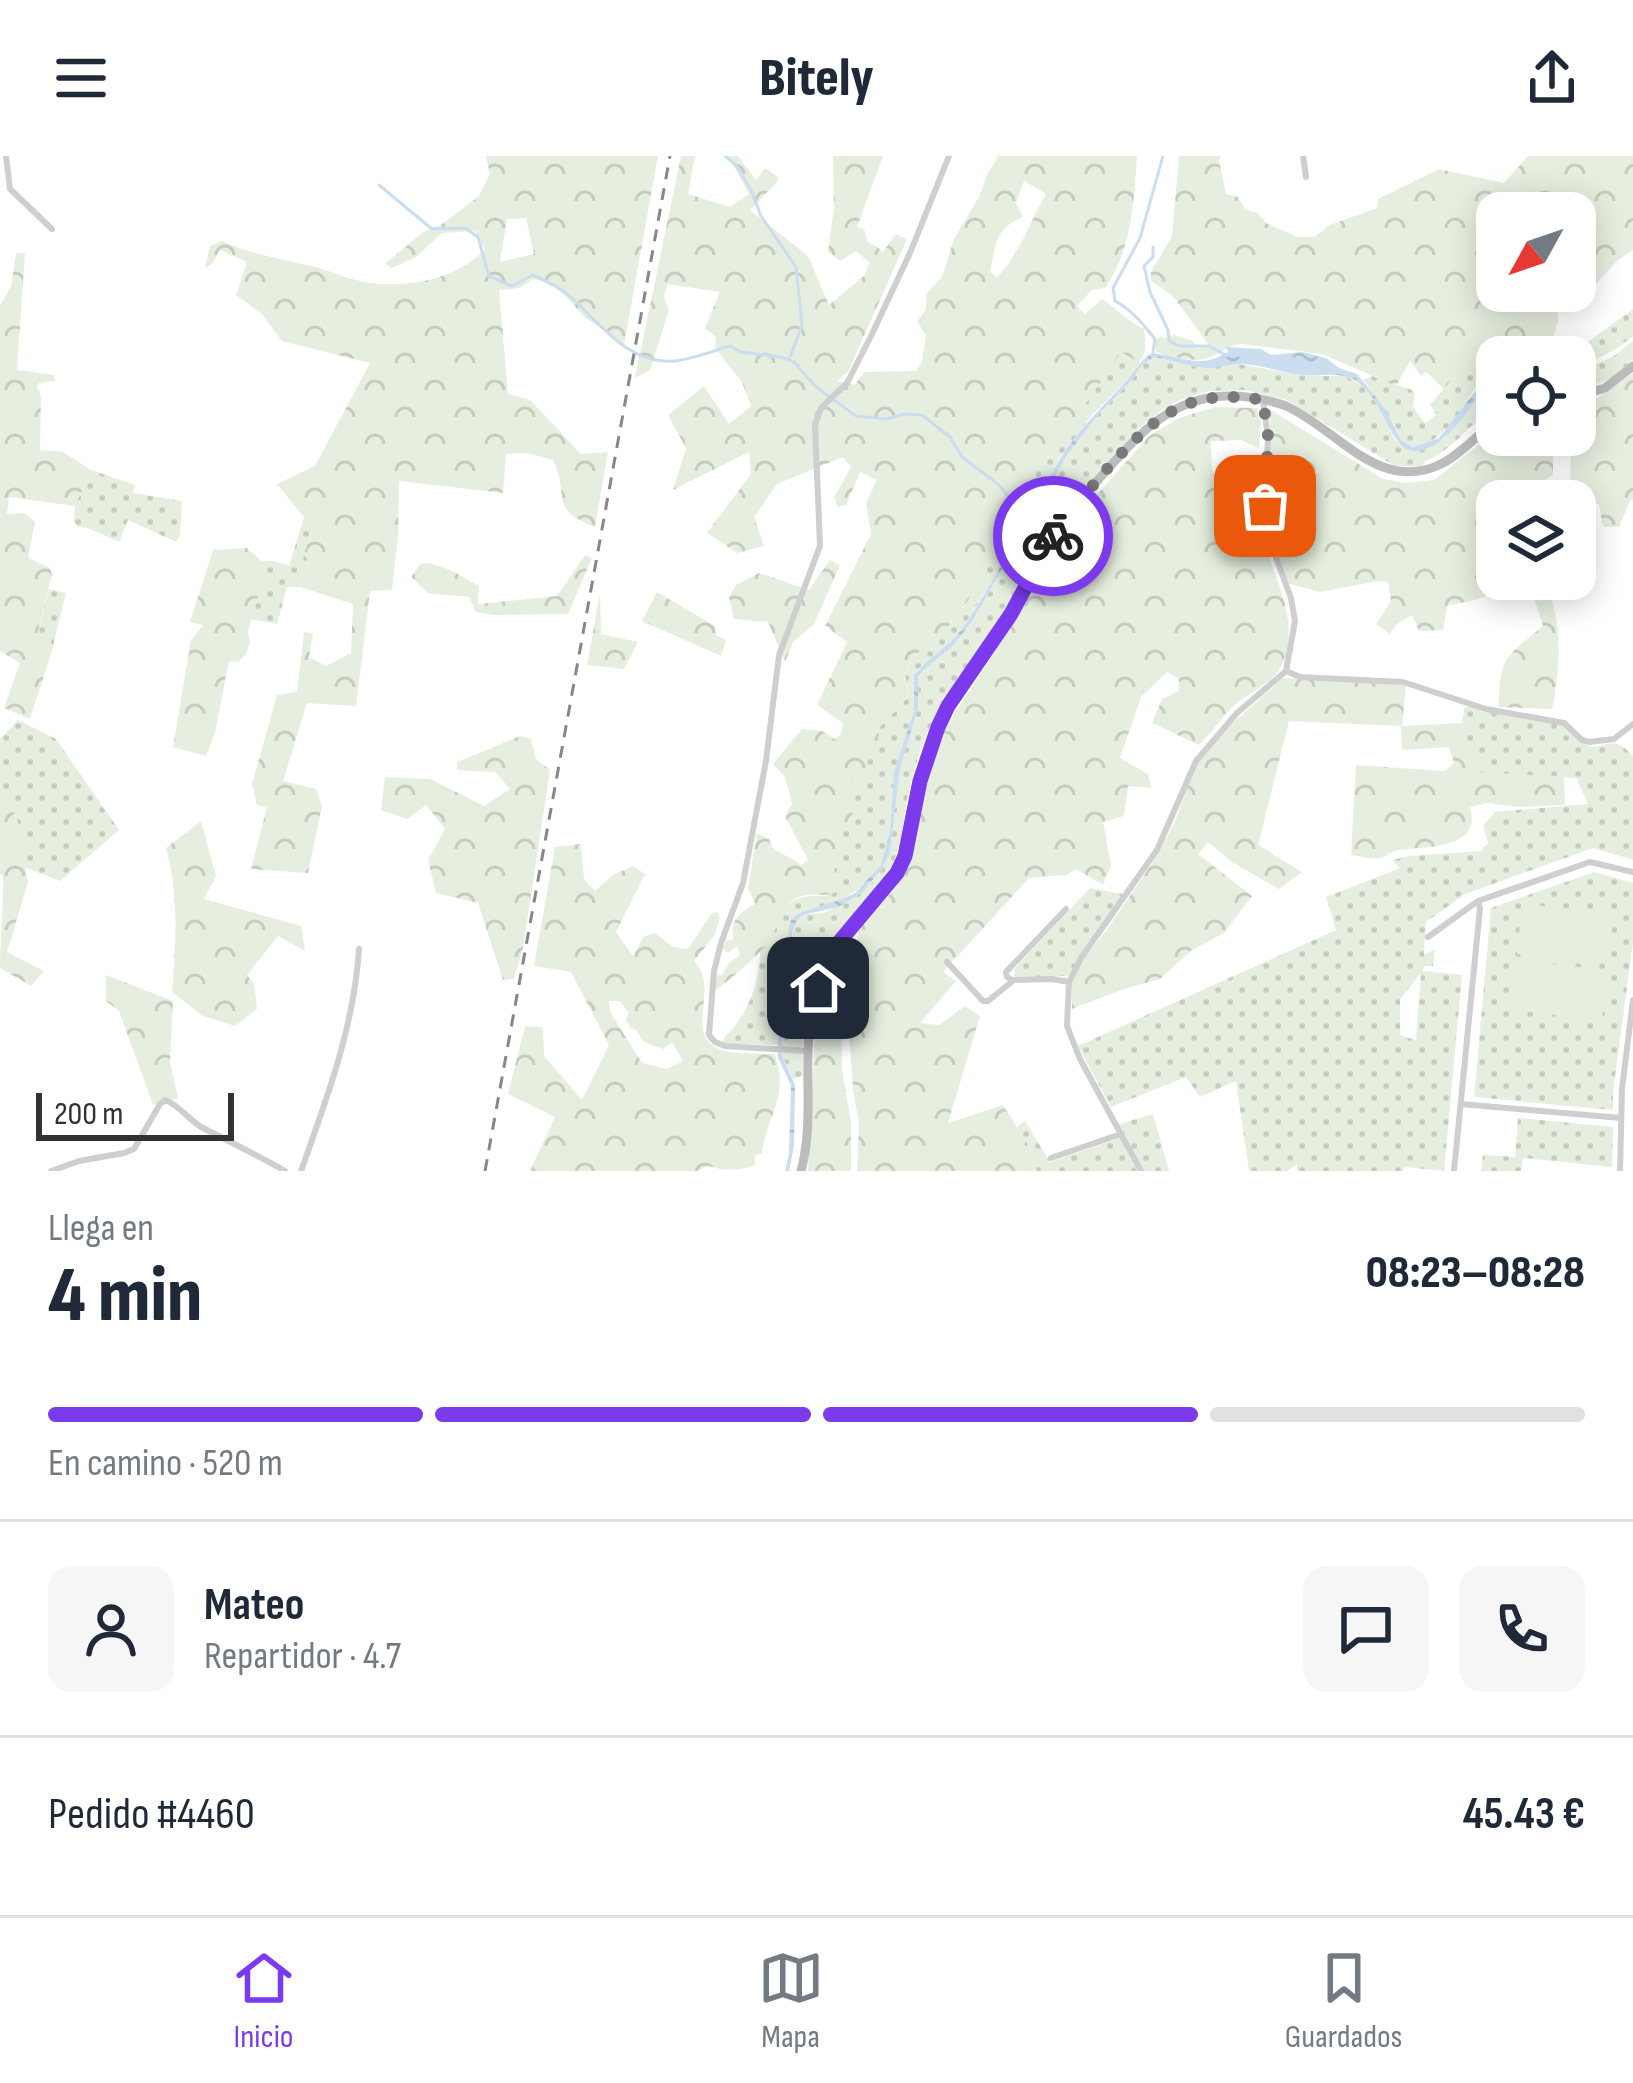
<!DOCTYPE html>
<html lang="es">
<head>
<meta charset="utf-8">
<style>
	body { margin:0; font-family:"Sofia Sans Condensed",sans-serif; background:#f6f6f7; color:#1f2937; height:100vh; display:flex; flex-direction:column; font-size:45px; white-space:nowrap }
	* { box-sizing:border-box; margin:0 }
	p { font-size:39px; color:#747a83 }
	.icon { flex:none; width:66px; height:66px; fill:none; stroke:currentColor; stroke-width:2; stroke-linecap:round; stroke-linejoin:round }
	.map { position:relative; height:1015px; overflow:hidden }
	.details { display:flex; flex-direction:column; background:#fff; flex:1 }
	.details>* { flex:none }
	.needle { width:78px; rotate:230deg }
	.controls { position:absolute; left:1476px; top:36px; display:grid; gap:24px }
	.controls a { display:grid; place-items:center; width:120px; height:120px; border-radius:24px; background:#fff; box-shadow:0 6px 30px #0003; font-size:60px }
	.scale { position:absolute; left:36px; bottom:30px; width:198px; box-sizing:border-box; padding-left:12px; border:6px solid #323232; border-top:0; font-size:33px; line-height:42px; white-space:nowrap; color:#323232; -webkit-text-stroke:9px #fff; paint-order:stroke }
	.pin { position:absolute; display:grid; place-items:center; width:102px; height:102px; color:#fff; margin:-51px; border-radius:24px; box-shadow:0 6px 18px #0006 }
	.courier { position:absolute; display:grid; place-items:center; width:120px; height:120px; margin:-60px; border:9px solid #7c3aed; border-radius:50%; background:#fff; color:#222; box-shadow:0 3px 15px #0007 }
	.head em { font-style:normal; font-weight:800 }
	.head div { display:flex; flex-direction:column-reverse }
	.head { display:flex; align-items:center; justify-content:space-between; height:204px; padding:0 48px }
	h1 { font-size:78px; font-weight:800; line-height:90px }
	.bar { display:grid; grid-template-columns:repeat(4,1fr); gap:18px 12px; align-content:center; height:144px; padding:0 48px }
	.bar i { height:15px; border-radius:9px; background:#e0e1e3 }
	.bar .selected { background:#7c3aed }
	.bar p { grid-column:span 4 }
	.line { display:flex; align-items:center; gap:30px; padding:0 48px; border-top:3px solid #e0e1e3 }
	.line div { flex:1 }
	.round { display:grid; place-items:center; flex:none; width:126px; height:126px; border-radius:24px; background:#f6f6f7 }
	header { display:flex; justify-content:space-between; align-items:center; height:156px; padding:0 48px; background:#fff; font-size:54px; font-weight:800 }
	.dock { display:flex; justify-content:space-around; align-items:center; height:168px; border-top:3px solid #e0e1e3; background:#fff; font-size:33px; color:#747a83 }
	.dock a { display:grid; justify-items:center; gap:6px }
	.dock .selected { color:#7c3aed }
	.map>svg:first-child { display:block }
	.grass { fill:url(#grass-dots); fill-rule:evenodd }
	.forest { fill:url(#forest-crowns); fill-rule:evenodd }
	.pitch { fill:#e6efdf }
	.water { fill:url(#water-ripples) }
	.lines { fill:none; stroke-linecap:round; stroke-linejoin:round }
	.stream { stroke:#cbdeef; stroke-width:3 }
	.street { stroke:#cfcfcf; stroke-width:6 }
	.secondary { stroke:#bcbcbc; stroke-width:9 }
	.rail { stroke:#878787; stroke-width:3; stroke-dasharray:12 9; stroke-linecap:butt }
	.done { stroke:#7a7a7a; stroke-width:12; stroke-dasharray:0 21.6 }
	.route { stroke:#7c3aed; stroke-width:15 }
</style>
</head>
<body>
<header><svg class="icon" aria-label="menu" viewBox="0 0 24 24"><path d="M4 6h16M4 12h16M4 18h16"/></svg>Bitely<svg class="icon" aria-label="share" viewBox="0 0 24 24"><path d="M12 15V3M7 8l5-5 5 5M5 13v7h14v-7"/></svg></header>
<div class="map">
<svg width="1633" height="1015" viewBox="0 0 1633 1015">
	<defs>
		<pattern id="grass-dots" width="8" height="8" patternUnits="userSpaceOnUse" patternTransform="scale(3)"><rect width="8" height="8" fill="#e6efdf"/><path d="M2 2h.1M6 6h.1" fill="none" stroke="#c6cdc0" stroke-width="1.8" stroke-linecap="round"/></pattern>
		<pattern id="forest-crowns" width="20" height="18" patternUnits="userSpaceOnUse" patternTransform="scale(3)"><rect width="20" height="18" fill="#e6efdf"/><path d="M2 6a3 3 0 1 1 6 0M12 15a3 3 0 1 1 6 0" fill="none" stroke="#c6cdc0"/></pattern>
		<pattern id="water-ripples" width="26" height="14" patternUnits="userSpaceOnUse" patternTransform="scale(3)"><rect width="26" height="14" fill="#cbdeef"/><path d="M2 4q2-2 4 0t4 0M15 11q2-2 4 0t4 0" fill="none" stroke="#afbfcd"/></pattern>
	</defs>
	<rect width="100%" height="100%" fill="#fff"/>
	<path class="grass" d="M1633,153V180L1616,193L1580,211H1575V201H1497V212C1461,234 1460,282 1413,291L1401,284L1394,267L1363,224L1372,220L1412,234L1415,238L1413,251L1425,267L1437,259L1430,249L1475,196L1495,185L1522,199L1543,194L1567,196L1581,191Z
		M1633,185V204L1609,223L1575,237V218L1614,200Z
		M1121,195L1140,206L1130,221L1092,259L1061,300L996,419L961,474L949,489L917,514L914,555L894,615L890,675L881,709L866,727L844,743L799,757L787,785L793,815L781,858L778,889L721,888C724,881 729,877 733,872C751,851 761,819 760,793L771,787C781,752 786,738 826,740L838,702L839,676L856,625L879,572L908,541L905,518L909,507L924,490L941,480L981,427L997,382L1021,349L1048,293L1074,265Z
		M1154,201L1205,211L1239,208L1306,220H1346L1364,231L1383,257L1395,284L1410,295L1444,283L1490,221L1497,217V251C1470,265 1453,295 1425,305L1422,311L1395,310L1287,244L1245,234L1210,235L1182,243L1163,253L1139,272L1051,374L1002,465L950,539L944,540C929,571 916,601 909,635C903,659 903,684 893,707C881,735 858,758 837,780C804,815 801,874 803,920L793,923L781,897L784,864L797,812L792,777L796,766L803,759L827,756L870,729L882,713L890,697L900,611L918,553V522L925,513L953,490L973,464L1068,298L1097,260L1132,224L1142,209Z
		M91,314L135,329L133,337L182,345L180,380L176,386L128,364L119,386L88,372L78,371L74,366L75,350Z
		M304,361L313,372L304,397L309,407L300,431H287L277,468L251,463L265,417L261,405H275L289,410Z
		M49,433L66,437L51,498L42,496L36,482Z
		M1468,550C1489,554 1544,560 1561,568C1569,573 1574,582 1582,587C1603,599 1609,573 1633,600V704L1593,692L1465,738L1426,766L1424,799L1435,793L1433,810H1424L1423,815L1462,819L1444,1015L1404,1011L1403,1015H1297V1008L1287,1015H1249L1236,925L1200,941L1186,921L1111,951L1078,890L1336,774L1326,741L1400,712L1392,704L1409,700L1481,695L1488,687L1483,670L1495,656L1588,648L1576,622L1478,617L1462,567L1464,553ZM1421,817L1416,884H1415L1400,879V843Z
		M18,564L56,583L119,674L60,725L24,711L18,666L0,628V583Z
		M1594,716L1633,727V786L1613,936V954L1474,941L1491,752Z
		M1090,732L1123,738L1068,820L1019,822L1014,819L1015,812Z
		M1153,958L1169,1015H1143L1119,968Z
		M1518,962L1613,971L1612,1011L1523,1002L1521,1015H1481L1483,999L1515,1001Z
		M1025,965L1050,1006L1120,982L1137,1015H1037L1027,987L1017,971Z"/>
	<path class="forest" d="M486,0H658L624,189L583,160L556,129L533,123L520,132L499,134L508,238L530,244L581,298L608,296L595,371C547,352 571,342 553,304L527,297L506,298L503,337L399,325L398,381L392,434L370,435L356,550L307,547L283,625L316,633L322,650L308,717L251,713L267,651L257,649L252,628L277,539L297,536L304,476L313,477L309,501L326,510L351,497L353,448L300,431L309,407L304,397L313,372L277,328L315,310L370,207L282,185L262,158L236,139L247,106L220,94L212,108L205,112L210,90L222,85C252,99 279,102 311,110C329,114 347,123 365,126C405,133 457,124 485,93L475,75L442,77L416,101L392,112L385,108L423,76L442,68L479,40L490,18ZM526,62L534,98L500,106L507,63Z
		M681,0H695L688,38L730,51L749,38L729,1L725,0H738L756,24L765,12L777,20L778,25L750,54L808,100L829,149L865,119L869,106L856,95L840,105L828,96L834,52L833,0H883L857,71L864,73L868,86L879,92L882,97L896,78L907,83L848,216L837,225L855,229L864,216L916,215L922,205L926,178L917,166L926,153V138L942,121L954,83L979,41L988,17L998,0H1137C1134,45 1132,94 1105,132L1092,134L1077,150L1085,158L1102,143C1117,153 1128,166 1144,173C1145,185 1148,196 1139,206L1121,196L1074,265L1048,293L1021,349L997,382L981,427L941,480L924,490L909,507L905,518L908,541L879,572L878,590L868,597L866,623L855,626L849,650L855,665L839,676L838,702L833,720L837,728V736C825,741 818,737 806,739C782,743 777,768 771,787C760,793 757,801 747,808C737,817 727,826 715,835L717,819H722L729,807L740,799L737,790L728,797L723,792L726,785L733,783C730,763 740,757 755,748L748,732L757,677L769,683L772,692L802,709L808,704L785,660L792,648L785,621L773,608L802,573L822,575L834,583L841,578L843,567L817,549L847,486L825,470L871,378L866,347L877,324L860,316L846,349L838,351L834,341L851,311L843,301L777,328L754,361L764,390L737,397L707,377L751,318L749,296L673,334L686,292L668,259L704,230L729,268L751,250L742,226L715,192L716,181L705,172L720,136L667,128L664,142L669,154L650,214L635,222ZM1024,25L1046,38C1030,65 1019,100 997,121L990,116C996,88 994,73 1023,61L1016,47Z
		M1179,0H1221L1219,4L1226,38L1238,41L1245,53L1257,57L1266,67L1297,81H1314L1330,69L1377,52L1378,43L1439,13L1504,27L1528,0H1633V94L1618,104L1592,132L1557,141L1558,165L1551,187C1484,185 1487,181 1444,233L1426,216L1421,220L1410,205L1396,230L1322,198L1241,188C1226,190 1223,196 1211,201C1193,208 1173,200 1156,196L1155,185L1161,180L1165,182L1174,179L1193,185L1197,193L1209,189L1173,140L1151,125V116L1172,80ZM1497,57H1575V135H1497Z
		M16,97H25L17,214L54,219L55,225L39,227L37,231L41,240L40,294L63,296L91,314L75,350L9,341L7,358L24,357L35,366L28,402L50,412L52,419L36,482L42,495L51,498L30,563L4,552L20,507L0,495V150L11,130Z
		M1633,217V344L1630,345L1619,371H1603L1599,348H1575V345H1570L1571,279H1575V253L1592,246Z
		M1215,251L1257,252L1261,266L1259,292L1241,284L1211,285L1212,314L1219,326L1259,329C1260,348 1260,366 1264,385C1275,426 1303,468 1280,512C1272,527 1250,536 1237,547C1223,560 1212,576 1199,589L1152,567L1162,543L1179,535V523L1167,516L1141,541L1120,602L1148,618L1151,632L1128,630L1124,660L1103,666L1111,710L1103,729L1076,713L1067,719L1029,722L943,816L956,825L920,867L939,869L965,850L980,860L948,967L1003,949L1027,987L1037,1015H857L859,968L853,934L849,874L850,828L859,773L896,731L911,698L926,625L945,572L993,499L1069,370L1149,280L1179,262Z
		M1269,253L1383,323L1405,327L1434,324L1497,274V279H1553V319L1517,340V345H1497V423H1544C1563,463 1561,510 1552,553L1499,551C1499,501 1506,501 1543,470L1528,424L1475,444L1447,450L1443,474L1419,475L1412,459L1397,468L1390,478L1376,468L1391,445L1388,426L1378,425L1320,436L1289,428C1283,410 1274,391 1271,372C1266,332 1273,293 1269,253Z
		M247,392L261,405L265,417L248,475L250,487L246,498L239,506L229,505L215,577L206,600L173,591L191,484L203,469L190,466L213,394Z
		M585,399L592,402L568,458L493,459L476,456L469,441L428,437L411,421L421,407C443,407 461,420 479,430L478,448L557,440Z
		M830,404L840,409L814,468L793,486L785,506L768,466L734,463L729,441L736,429L759,417L809,434Z
		M657,436L715,470L716,479L726,484L721,500L642,465Z
		M600,437L601,478L638,486L624,513L587,509Z
		M1283,522L1406,529L1402,570L1462,567L1478,616L1564,621L1565,649L1518,651L1487,647L1470,651C1483,693 1426,691 1399,694C1392,695 1387,700 1381,702C1373,704 1359,700 1351,699L1356,609L1445,615L1454,607L1449,591L1402,594L1401,570L1289,565L1258,689L1302,716L1279,733L1232,706L1208,686L1198,698L1252,740L1224,777L1192,794L1160,823L1124,833L1072,853V818L1108,772L1159,697L1176,663L1193,614L1215,583Z
		M520,580L531,583L536,603L550,614L523,792L514,823L503,824L478,747L436,737L428,704L445,673L426,649L407,663L381,654L385,621L430,623L484,650L510,633L495,616L457,614V606Z
		M0,628L18,666L28,726L7,796L44,815L31,830L0,812C0,780 4,750 3,719L0,718Z
		M201,665L216,720L204,743L301,770L305,795L278,780L247,819L254,828L257,853L235,870L203,860L172,836C176,786 179,740 166,692Z
		M581,688L584,723L595,735L613,719L633,710L645,718L616,776L633,800L643,781L655,777L673,791L688,793L711,758L717,756L720,762L714,780L694,805C720,831 685,877 717,892C731,899 757,897 774,898C791,938 766,961 762,997L755,1000V1009C741,1015 724,1015 708,1010L698,1015H530L555,961L508,938L525,870L543,871L544,900L582,944L609,889L571,816L534,810L555,691ZM609,845H620L629,857L626,863L630,872L635,873L644,886L663,893L672,886L683,905L667,913L642,907L610,856Z
		M830,816L838,817L841,822L842,913L851,966V1015H808L816,855Z
		M106,819L173,845L170,906L178,942L153,949L119,855L106,845Z"/>
	<path class="pitch" d="M1522,748L1614,757L1608,808L1517,798Z
		M1516,804L1607,814L1602,864L1511,854Z"/>
	<path class="water" d="M1226,191L1261,193L1271,199L1303,196L1326,202L1339,212L1357,218L1387,255L1401,284L1413,291L1439,282L1490,216L1497,212V217L1490,221C1476,245 1443,299 1412,295C1389,292 1380,230 1347,221C1332,216 1316,221 1301,219C1282,216 1264,210 1245,208C1232,207 1221,212 1208,212C1190,211 1171,204 1154,201L1142,209L1132,224L1097,260L1068,298L973,464L953,490L925,513L918,521V553L900,612L890,697L882,713L862,737L838,751L803,759L796,766L792,777L797,812L784,864L781,897L795,929L794,990L789,1015H785L789,998L791,929L778,902V872L793,815L788,775L791,764L799,757L843,743L855,737L881,709L890,675L894,615L914,555V519C928,502 948,492 961,474C999,420 1026,359 1060,303C1078,273 1104,250 1127,224C1136,214 1140,204 1152,197C1183,200 1200,214 1228,196Z"/>
	<g class="lines">
		<path class="stream" d="M725,0L736,9L751,34L761,60L796,111L802,169L790,201
			M379,29L432,73L465,72L478,81L489,120L512,130L533,119C547,125 562,133 573,143C602,170 630,209 675,205C693,203 713,195 730,190L741,196L781,201L794,206L815,230L856,260L886,263L904,258L922,259L950,281L962,301L998,328L1017,351L1029,361
			M1153,91V101L1144,110L1150,136L1168,174L1169,185L1179,190H1209L1227,200
			M1153,196L1155,183C1143,168 1132,154 1115,145L1113,132L1140,82L1163,0
			M1522,199L1524,201"/>
		<path class="street" d="M6,0L10,33L52,73
			M1303,0L1306,21
			M1286,515L1300,521L1403,526L1486,553L1564,567L1582,584L1589,586L1614,583L1633,568
			M1066,753L1006,816L1007,821L1012,824L1052,823L1069,826
			M1428,781L1478,745L1590,706L1633,716
			M947,806L983,845H988L1014,824
			M806,895L725,890L715,886L709,879L714,815L721,787L743,727L766,605L779,499L820,390L815,269L821,252L847,227L872,178L910,97L949,0
			M1461,948L1621,962
			M1051,1002L1121,978
			M51,1015L79,1005L124,997L134,993L160,948L165,944C181,950 190,966 205,973C232,987 259,1000 285,1015
			M301,1015C327,942 354,871 359,793
			M1141,1015L1080,903L1067,870L1069,826L1081,802L1157,694L1196,605L1237,557L1286,515L1295,465L1291,442L1268,380L1265,350L1268,281L1263,245
			M1454,1015L1480,752L1478,745
			M1620,1015L1622,933L1633,844"/>
		<path class="secondary" d="M1575,241L1605,232L1633,210
			M801,1015C817,956 798,894 817,835C834,778 880,755 902,707C913,683 913,653 919,627C923,609 930,592 936,575C953,533 985,498 1009,460C1024,437 1033,411 1048,388C1062,364 1080,344 1098,324C1131,287 1162,248 1214,241C1236,238 1265,242 1286,250C1336,272 1378,337 1439,309C1461,299 1477,278 1497,265"/>
		<path class="rail" d="M485,1015L670,0"/>
	</g>
	<g class="lines">
		<path class="done" d="M1053,380C1069,356 1088,335 1107,313C1155,260 1188,231 1263,244L1268,280L1265,350"/>
		<path class="route" d="M818,832L840,785L897,717L905,700L920,625L938,571L948,550L1011,458L1053,380"/>
	</g>
</svg>
<div class="controls">
<a><svg class="needle" viewBox="-14 -14 28 28"><path d="M0-13l5 13h-10z" fill="#e53935"/><path d="M0 13l5-13h-10z" fill="#747a83"/></svg></a>
<a><svg class="icon" aria-label="locate" viewBox="0 0 24 24"><circle cx="12" cy="12" r="6"/><path d="M12 2v4M12 18v4M2 12h4M18 12h4"/></svg></a>
<a><svg class="icon" aria-label="layers" viewBox="0 0 24 24"><path d="M12 4l9 5-9 5-9-5zM3 14l9 5 9-5"/></svg></a>
</div>
<div class="scale">200 m</div>
<div class="pin" style="left:1265px;top:350px;background:#ea580c"><svg class="icon" aria-label="bag" viewBox="0 0 24 24"><path d="M5 8h14l-1 12H6zM9 8a3 3 0 0 1 6 0"/></svg></div>
<div class="pin" style="left:818px;top:832px;background:#1f2937"><svg class="icon" aria-label="home" viewBox="0 0 24 24"><path d="M3 11l9-7 9 7M6 9v11h12V9"/></svg></div>
<div class="courier" style="left:1053px;top:380px"><svg class="icon" aria-label="bike" viewBox="0 0 24 24"><circle cx="6" cy="16" r="4"/><circle cx="18" cy="16" r="4"/><path d="M6 16l4-8h5l3 8M10 8l3 8H6M13 5h3"/></svg></div>
</div>
<section class="details">
<div class="head"><div><h1>4 min</h1><p>Llega en</p></div><em>08:23–08:28</em></div>
<div class="bar"><i class="selected"></i><i class="selected"></i><i class="selected"></i><i></i><p>En camino · 520 m</p></div>
<div class="line" style="height:216px"><a class="round"><svg class="icon" aria-label="person" viewBox="0 0 24 24"><circle cx="12" cy="8" r="4"/><path d="M4 21q1-7 8-7t8 7"/></svg></a><div><b>Mateo</b><p>Repartidor · 4.7</p></div><a class="round"><svg class="icon" aria-label="chat" viewBox="0 0 24 24"><path d="M4 5h16v11H9l-5 4z"/></svg></a><a class="round"><svg class="icon" aria-label="phone" viewBox="0 0 24 24"><path d="M5 4h4l2 5-3 2q2 4 5 5l2-3 5 2v4C11 20 4 13 5 4z"/></svg></a></div>
<div class="line" style="height:156px"><div>Pedido #4460</div><b>45.43 €</b></div>
</section>
<nav class="dock">
<a class="selected"><svg class="icon" aria-label="home" viewBox="0 0 24 24"><path d="M3 11l9-7 9 7M6 9v11h12V9"/></svg>Inicio</a>
<a><svg class="icon" aria-label="map" viewBox="0 0 24 24"><path d="M3 6l6-2 6 2 6-2v14l-6 2-6-2-6 2zM9 4v14M15 6v14"/></svg>Mapa</a>
<a><svg class="icon" aria-label="saved" viewBox="0 0 24 24"><path d="M7 4h10v16l-5-4-5 4z"/></svg>Guardados</a>
</nav>
</body>
</html>
